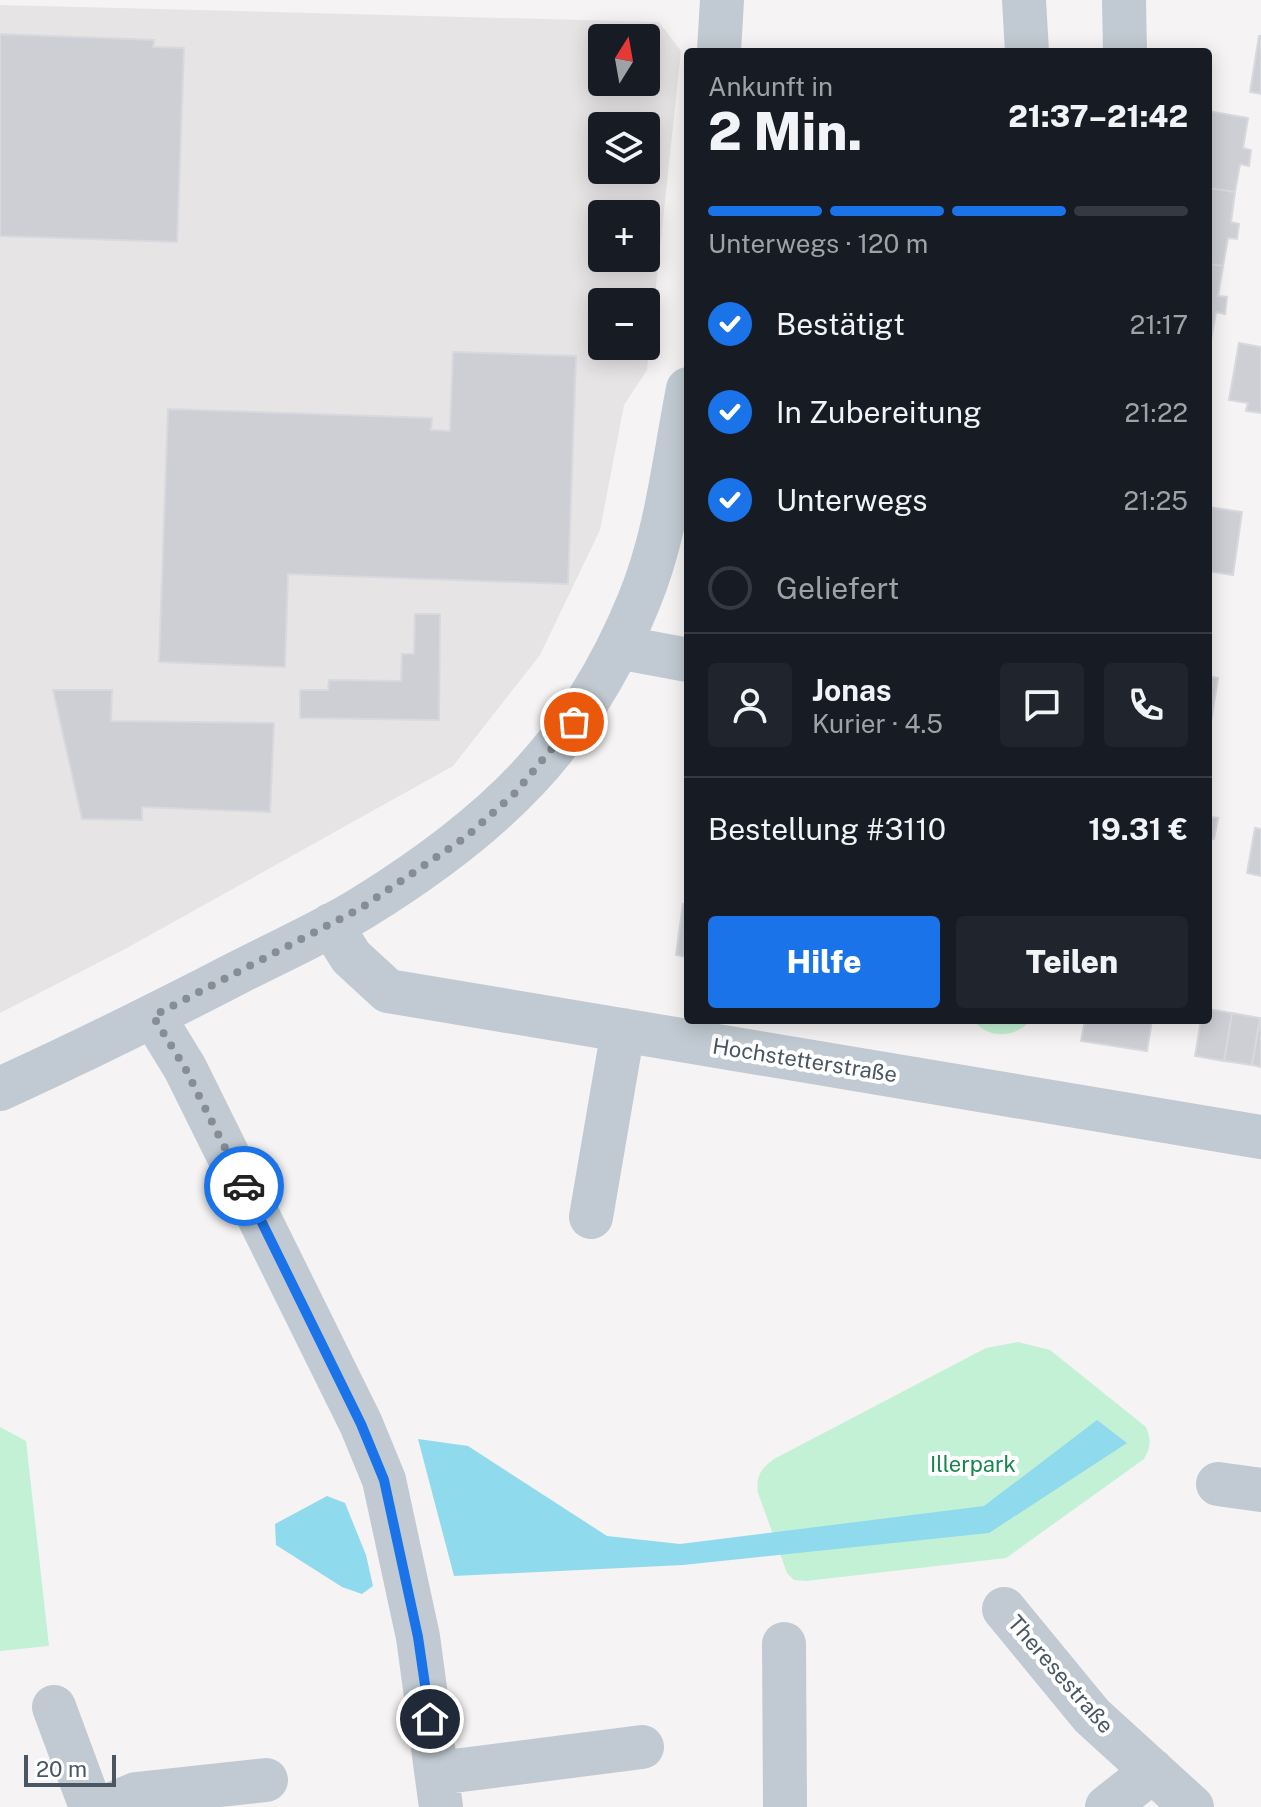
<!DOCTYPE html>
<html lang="de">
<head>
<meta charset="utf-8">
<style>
	body { margin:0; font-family:"Public Sans",sans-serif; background:#20242c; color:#f1f3f6; height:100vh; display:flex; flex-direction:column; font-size:30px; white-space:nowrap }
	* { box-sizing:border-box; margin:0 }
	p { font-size:26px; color:#9ea1a6 }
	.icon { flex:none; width:44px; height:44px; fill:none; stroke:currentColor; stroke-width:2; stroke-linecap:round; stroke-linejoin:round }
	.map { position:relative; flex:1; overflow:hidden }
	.sheet { position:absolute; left:684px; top:48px; width:528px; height:976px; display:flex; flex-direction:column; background:#171b24; border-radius:8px; box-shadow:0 4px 20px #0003 }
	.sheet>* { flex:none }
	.needle { width:52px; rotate:11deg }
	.fabs { position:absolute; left:588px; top:24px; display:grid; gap:16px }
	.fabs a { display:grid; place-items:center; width:72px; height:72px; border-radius:8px; background:#171b24; box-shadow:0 4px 20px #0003; font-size:40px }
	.scale { position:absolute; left:24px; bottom:20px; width:92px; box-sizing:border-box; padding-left:8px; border:4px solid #4a5661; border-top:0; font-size:22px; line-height:28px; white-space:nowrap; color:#4a5661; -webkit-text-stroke:6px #fff; paint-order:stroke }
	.pin { position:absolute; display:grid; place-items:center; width:68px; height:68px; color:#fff; margin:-34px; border:4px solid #fff; border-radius:50%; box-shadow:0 2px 8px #0007 }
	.courier { position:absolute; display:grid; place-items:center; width:80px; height:80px; margin:-40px; border:6px solid #1a73e8; border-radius:50%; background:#fff; color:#222; box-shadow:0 2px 10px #0007 }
	.head em { font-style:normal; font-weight:800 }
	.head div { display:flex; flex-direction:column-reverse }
	.head { display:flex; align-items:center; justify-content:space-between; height:136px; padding:0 24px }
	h1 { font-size:52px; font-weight:800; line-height:60px }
	.bar { display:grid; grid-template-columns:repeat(4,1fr); gap:12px 8px; align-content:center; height:96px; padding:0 24px }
	.bar i { height:10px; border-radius:6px; background:#363941 }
	.bar .active { background:#1a73e8 }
	.bar p { grid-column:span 4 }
	.line { display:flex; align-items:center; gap:20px; padding:0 24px; border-top:2px solid #363941 }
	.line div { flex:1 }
	.round { display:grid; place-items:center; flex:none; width:84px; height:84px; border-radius:8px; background:#20242c }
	ol { padding:0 24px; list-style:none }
	li { display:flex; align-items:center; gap:24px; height:88px }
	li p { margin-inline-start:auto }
	li .icon { padding:8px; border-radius:50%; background:#1a73e8; color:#fff; stroke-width:4 }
	li:last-child { color:#9ea1a6 }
	li i { width:44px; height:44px; border:4px solid #363941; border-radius:50% }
	.cta { display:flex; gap:16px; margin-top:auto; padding:16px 24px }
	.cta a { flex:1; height:92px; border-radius:8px; background:#1a73e8; color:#fff; font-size:32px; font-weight:800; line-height:92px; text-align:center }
	.cta a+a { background:#20242c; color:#f1f3f6 }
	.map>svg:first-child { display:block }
	.education { fill:#e6e4e5; fill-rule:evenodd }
	.green { fill:#c3f1d5 }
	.water { fill:#90daee }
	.building { fill:#cdcfd5; stroke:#d7d9de; stroke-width:2 }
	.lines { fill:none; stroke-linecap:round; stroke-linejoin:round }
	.minor { stroke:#c1cad2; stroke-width:44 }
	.done { stroke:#868d94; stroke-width:8; stroke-dasharray:0 14.4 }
	.route { stroke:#1a73e8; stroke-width:10 }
	.labels { text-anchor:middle; stroke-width:8; stroke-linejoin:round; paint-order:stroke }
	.street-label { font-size:22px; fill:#4a5661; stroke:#fff }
	.park-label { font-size:22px; fill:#17864f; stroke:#fff }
</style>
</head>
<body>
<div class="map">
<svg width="1261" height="1807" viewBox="0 0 1261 1807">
	<rect width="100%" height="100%" fill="#f5f3f3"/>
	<path class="education" d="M0,5L659,22L681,51L647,370L624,405L600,530L540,655L453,766L125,949L0,1013ZM602,38H646V82H602ZM602,126H646V170H602ZM602,214H646V258H602ZM602,302H646V346H602Z"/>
	<path class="green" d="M973,1020H1031C1015,1038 989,1040 973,1020Z
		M1018,1342L1050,1350L1146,1427C1151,1439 1151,1447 1144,1459L1006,1558L806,1581L794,1580L787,1573L758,1493C756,1475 761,1469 774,1459L986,1348Z
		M0,1427L26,1441L49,1646L0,1651Z"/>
	<path class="water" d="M1097,1420L1127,1443L989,1533L683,1565L454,1576L418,1439L468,1446L607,1536L680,1544L984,1506Z
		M327,1496L345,1503L366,1555L373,1586L362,1594L342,1587L276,1545L275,1524Z"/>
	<path class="building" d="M0,34L154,40L153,47L184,48L177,242L0,236Z
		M1259,36H1261V94L1250,92Z
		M1208,111L1248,118L1243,148L1251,150L1250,159L1249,166L1240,164L1235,192L1208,188Z
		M1208,188L1235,192L1231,222L1239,224L1237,239L1228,238L1223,266L1208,264Z
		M1208,264L1223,266L1218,296L1227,297L1225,314L1216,312L1211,340H1208Z
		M1239,343L1261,347V413L1246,411L1248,403L1229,400Z
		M453,352L576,356L568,584L288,574L285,667L159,662L168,409L432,418L431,430L450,431Z
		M1208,507L1242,512L1233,575L1208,571Z
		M415,614H440L439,720L300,718V690H328L329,680L401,681L402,654H414Z
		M1208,676L1218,678L1208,740Z
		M53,690H112L111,721L274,723L270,812L142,807V820L82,819Z
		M1208,817L1218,818L1214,839L1208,838Z
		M1255,828L1261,829V876L1247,873Z
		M683,904L688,905V957L676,955Z
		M1208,1009L1232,1013L1224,1061L1195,1056L1201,1020H1208Z
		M1232,1013L1260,1018L1252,1065L1224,1061Z
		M1260,1018H1261V1067L1252,1065Z
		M1085,1020H1152L1147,1051L1081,1041Z"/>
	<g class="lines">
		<path class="minor" d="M1024,0L1027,52
			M1124,0L1125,52
			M719,52L722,0
			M618,647L688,660
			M331,925L351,957L388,991L1261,1137
			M153,1016L185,1068L361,1424L384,1480L418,1637L441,1807
			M0,1089C81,1052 160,1013 239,972C280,951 323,932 362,908C493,827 580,746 639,601C667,533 674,460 688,389
			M591,1217L623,1030
			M1218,1484L1261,1490
			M1004,1609L1092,1716L1192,1807
			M784,1644L785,1807
			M54,1707L91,1807
			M438,1773L642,1747
			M105,1807L136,1794L266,1780
			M1107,1807L1153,1771"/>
	</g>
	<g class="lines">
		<path class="done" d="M244,1186L185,1068L153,1016L361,908L466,837L515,793L574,722"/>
		<path class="route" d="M244,1186L361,1424L384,1480L418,1637L430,1719"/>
	</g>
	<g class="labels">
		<g class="street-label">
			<text transform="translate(805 1060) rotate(9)" y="8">Hochstetterstraße</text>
			<text transform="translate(1061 1674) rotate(49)" y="8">Theresestraße</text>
		</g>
		<g class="park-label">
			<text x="973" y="1472">Illerpark</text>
		</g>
	</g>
</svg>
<div class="fabs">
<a><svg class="needle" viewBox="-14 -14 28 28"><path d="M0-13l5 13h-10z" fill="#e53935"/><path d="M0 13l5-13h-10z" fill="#9ea1a6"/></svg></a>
<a><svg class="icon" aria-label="layers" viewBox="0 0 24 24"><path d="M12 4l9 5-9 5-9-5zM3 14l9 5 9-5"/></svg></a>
<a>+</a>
<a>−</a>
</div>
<div class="scale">20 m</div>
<div class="pin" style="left:574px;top:722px;background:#ea580c"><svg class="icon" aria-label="bag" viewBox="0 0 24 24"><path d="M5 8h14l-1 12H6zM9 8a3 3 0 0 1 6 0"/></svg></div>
<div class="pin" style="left:430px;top:1719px;background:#1f2937"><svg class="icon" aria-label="home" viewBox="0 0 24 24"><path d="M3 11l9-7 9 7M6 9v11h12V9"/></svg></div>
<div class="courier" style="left:244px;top:1186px"><svg class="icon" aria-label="car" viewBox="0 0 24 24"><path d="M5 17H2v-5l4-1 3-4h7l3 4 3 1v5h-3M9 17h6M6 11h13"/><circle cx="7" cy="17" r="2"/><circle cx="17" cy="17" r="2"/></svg></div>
<section class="sheet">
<div class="head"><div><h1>2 Min.</h1><p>Ankunft in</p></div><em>21:37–21:42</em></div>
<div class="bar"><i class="active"></i><i class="active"></i><i class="active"></i><i></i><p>Unterwegs · 120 m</p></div>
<ol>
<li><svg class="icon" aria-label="check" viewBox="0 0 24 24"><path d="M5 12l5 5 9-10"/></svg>Bestätigt<p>21:17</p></li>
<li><svg class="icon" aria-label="check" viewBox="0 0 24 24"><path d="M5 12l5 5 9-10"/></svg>In Zubereitung<p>21:22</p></li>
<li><svg class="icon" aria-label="check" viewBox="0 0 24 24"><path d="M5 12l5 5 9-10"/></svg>Unterwegs<p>21:25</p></li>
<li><i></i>Geliefert</li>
</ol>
<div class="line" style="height:144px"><a class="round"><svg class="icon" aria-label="person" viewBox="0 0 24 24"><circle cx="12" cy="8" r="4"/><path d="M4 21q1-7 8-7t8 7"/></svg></a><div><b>Jonas</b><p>Kurier · 4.5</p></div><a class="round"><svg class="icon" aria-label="chat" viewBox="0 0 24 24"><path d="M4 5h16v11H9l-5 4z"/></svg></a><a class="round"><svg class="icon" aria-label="phone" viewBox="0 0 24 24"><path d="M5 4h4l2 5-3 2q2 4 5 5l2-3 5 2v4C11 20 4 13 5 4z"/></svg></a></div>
<div class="line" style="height:104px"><div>Bestellung #3110</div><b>19.31 €</b></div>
<div class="cta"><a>Hilfe</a><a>Teilen</a></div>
</section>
</div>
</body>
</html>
